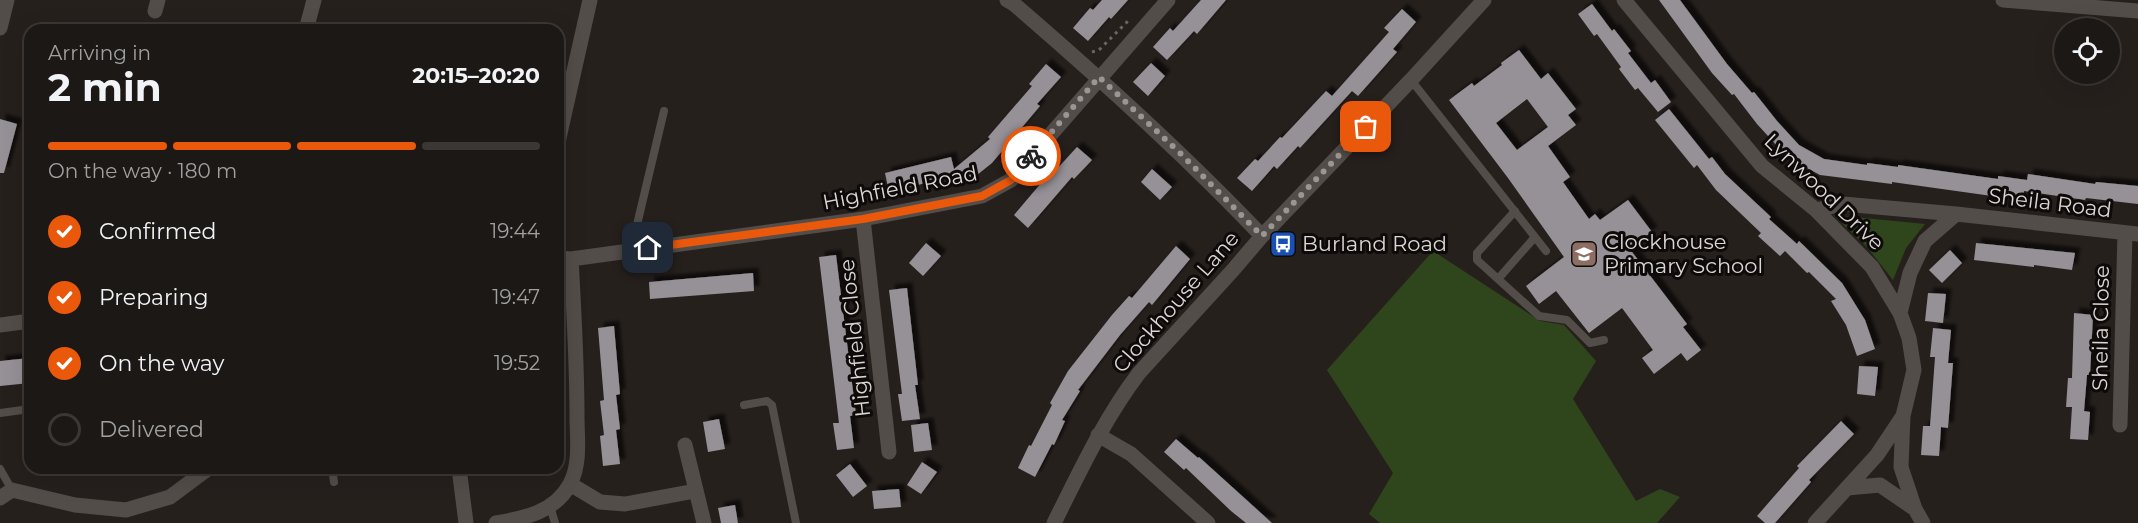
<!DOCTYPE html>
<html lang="en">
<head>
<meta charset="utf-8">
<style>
	body { margin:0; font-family:Montserrat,sans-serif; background:#292523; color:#f1f3f6; height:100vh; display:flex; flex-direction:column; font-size:22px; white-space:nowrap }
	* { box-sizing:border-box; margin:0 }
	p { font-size:20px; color:#a0a0a1 }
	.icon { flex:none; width:33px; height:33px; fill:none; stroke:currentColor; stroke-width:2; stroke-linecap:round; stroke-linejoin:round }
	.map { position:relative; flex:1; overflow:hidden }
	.side { position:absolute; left:24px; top:24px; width:540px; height:450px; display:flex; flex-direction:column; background:#1c1816; border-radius:18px; box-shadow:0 6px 24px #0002,0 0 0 2px #3a3735 }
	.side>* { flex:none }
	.fabs { position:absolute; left:2054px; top:18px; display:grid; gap:12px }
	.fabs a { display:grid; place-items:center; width:66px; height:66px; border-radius:50%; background:#1c1816; box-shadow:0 6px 24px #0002,0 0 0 2px #3a3735; font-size:30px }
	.pin { position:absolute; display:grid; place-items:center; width:51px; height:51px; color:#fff; margin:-26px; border-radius:12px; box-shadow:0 3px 9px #0006 }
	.courier { position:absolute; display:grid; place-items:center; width:60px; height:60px; margin:-30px; border:4px solid #ea580c; border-radius:50%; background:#fff; color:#222; box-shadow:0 2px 8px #0007 }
	.head em { font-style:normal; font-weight:700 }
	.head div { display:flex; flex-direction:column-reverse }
	.head { display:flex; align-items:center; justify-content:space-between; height:102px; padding:0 24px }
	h1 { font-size:39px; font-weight:700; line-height:45px }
	.bar { display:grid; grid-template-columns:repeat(4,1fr); gap:9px 6px; align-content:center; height:72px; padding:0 24px }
	.bar i { height:8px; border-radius:4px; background:#3a3735 }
	.bar .current { background:#ea580c }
	.bar p { grid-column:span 4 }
	ol { padding:0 24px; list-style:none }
	li { display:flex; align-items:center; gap:18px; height:66px }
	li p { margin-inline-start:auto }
	li .icon { padding:6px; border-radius:50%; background:#ea580c; color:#fff; stroke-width:4 }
	li:last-child { color:#a0a0a1 }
	li i { width:33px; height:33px; border:3px solid #3a3735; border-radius:50% }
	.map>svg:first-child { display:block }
	.green { fill:#2f461c }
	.building { fill:#959197; fill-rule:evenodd; filter:url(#shadow) }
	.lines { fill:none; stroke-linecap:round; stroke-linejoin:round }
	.path { stroke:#6a6562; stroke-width:3; stroke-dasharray:3 4.5; stroke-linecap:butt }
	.lane { stroke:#534d49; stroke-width:8 }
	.street { stroke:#534d49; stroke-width:15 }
	.done { stroke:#9b9694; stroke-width:6; stroke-dasharray:0 10.8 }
	.route { stroke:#ea580c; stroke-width:8 }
	.labels { text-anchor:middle; stroke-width:6; stroke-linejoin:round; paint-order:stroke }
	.street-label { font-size:21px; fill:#dad6d4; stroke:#0d0a09 }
	.poi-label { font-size:21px; fill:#dad6d4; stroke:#0d0a09; text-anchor:start }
</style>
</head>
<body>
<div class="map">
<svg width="2138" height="523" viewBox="0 0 2138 523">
	<defs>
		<filter id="shadow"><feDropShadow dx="5.5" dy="-5.5" stdDeviation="1.5" flood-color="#0009"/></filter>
	</defs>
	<rect width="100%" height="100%" fill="#26201d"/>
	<path class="green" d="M1833,215L1925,224L1906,248L1893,280L1866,246Z
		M1433,251L1540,321L1564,325L1596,361L1573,399L1636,501L1660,489L1680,497L1657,523H1380L1369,514L1393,473L1327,370Z"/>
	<path class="building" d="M1102,0H1128L1111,19L1109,17L1088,41L1073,28L1090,8L1093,10Z
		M1201,0H1226L1197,34L1194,31L1167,60L1153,47L1170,28L1173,31Z
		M1659,0H1680L1727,64L1752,93L1754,92L1777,121L1799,145L1824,159L1867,165V163L1898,167V165L1998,179V176L2027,180L2028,174L2095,184L2096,182L2138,186V204L2086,198L2085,200L2024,191L2023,197L1992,193V196L1892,182V184L1820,175L1788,158L1757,124L1734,94L1732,95L1712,73Z
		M1592,4L1612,31L1614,29L1631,51L1628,53L1651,83L1655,80L1671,102L1658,112L1638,88L1635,90L1619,69L1621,67L1597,34L1594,36L1578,14Z
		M1402,9L1416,22L1393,49L1397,52L1358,96L1352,91L1300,148L1298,146L1277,169L1274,166L1252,191L1237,178L1255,159L1258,161L1280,137L1282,138L1326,91L1332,96L1389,32L1384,28Z
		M1519,50L1541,79L1548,73L1576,109L1568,115L1576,125L1548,146L1570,177L1563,182L1589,219L1595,214L1600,220L1628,200L1652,232L1629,248L1687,324L1683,327L1701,350L1687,361L1681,353L1654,374L1642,358L1653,350L1622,308L1589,333L1556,291L1539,304L1526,286L1564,257L1508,178L1449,100L1472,83L1474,86L1502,65L1501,63ZM1527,99L1548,127L1517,150L1496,123Z
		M1151,63L1165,76L1148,96L1133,82Z
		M1046,64L1061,77L1037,104L1040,106L992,163L972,179L967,173L889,192L885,173L951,157L954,169L990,139L988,137L1032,86L1029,84Z
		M1669,109L1709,159L1712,157L1725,174L1771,217L1769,219L1797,244L1799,241L1842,283L1865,320L1875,349L1857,356L1846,325L1831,301L1836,299L1809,272L1807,273L1785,251L1780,256L1758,236L1761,233L1716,190L1697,165L1694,168L1655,120Z
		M0,119L17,124L4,173H0Z
		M1077,147L1092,160L1074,179L1072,177L1028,228L1014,215L1053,169L1055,171Z
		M1152,169L1172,187L1160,200L1141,182Z
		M926,243L941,256L923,276L909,263Z
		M1976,243L2075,253L2072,270L2034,265V267L1974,260Z
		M1176,246L1190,259L1152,305L1149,302L1120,335L1078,390L1080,391L1062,420L1065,421L1054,445L1052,444L1035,477L1018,468L1029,445L1031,446L1052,405L1050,403L1068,371L1112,315L1129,296L1132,298Z
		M1950,250L1962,263L1942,283L1929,270Z
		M836,255L856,415L850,416L854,448L837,450L833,423H839L819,257Z
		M753,273L754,291L650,299L649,282Z
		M907,288L918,385H915L920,419L902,421L898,394H902L889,290Z
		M1928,293L1946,294L1943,323L1925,321Z
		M2074,313L2093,315L2090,375H2087L2084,411L2090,412L2088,440L2070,439L2072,407H2066L2068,378H2072Z
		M614,326L620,394L616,395L620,429L616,430L620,464L603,466L600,436L604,435L600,401L604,400L598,328Z
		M1933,328L1951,330L1948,363H1953L1948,428L1941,427L1939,456L1921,455L1923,426H1930L1935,357H1930Z
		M30,358V383L0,386V361Z
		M1859,366L1878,367L1875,396L1857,394Z
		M719,419L725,449L708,452L703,422Z
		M1841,421L1854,434L1809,480L1811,482L1775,523H1765L1757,516L1799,468L1797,466Z
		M928,423L932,450L914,452L911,425Z
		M1176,439L1198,458L1199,457L1272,523H1246L1231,511L1186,468L1184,470L1164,452Z
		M922,462L937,472L921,494L907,485Z
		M850,464L867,486L853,497L836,475Z
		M899,489L901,507L874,509L872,491Z
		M735,505L738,523H721L718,508Z"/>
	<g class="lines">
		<path class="path" d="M1092,52L1099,50L1131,18"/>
		<path class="lane" d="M1411,80L1546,251
			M1515,211L1477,253V260L1498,279L1535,237
			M631,250L664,111
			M1498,279L1539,316L1567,320L1590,343L1604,340
			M744,405L767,401L772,405L796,523
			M0,413L30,409
			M332,468L334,482
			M0,469L12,490
			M550,506L555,523"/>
		<path class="street" d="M1007,0L1014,4C1100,78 1184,154 1262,236
			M1624,0L1762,166L1816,210L1872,267L1900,313L1909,338L1914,370L1903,416L1877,455L1815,523
			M2003,0L2138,11
			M155,11L158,0
			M0,28L7,0
			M306,30L314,0
			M558,142L590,0
			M1816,210L1843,204L1956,214L2138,234
			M863,219L889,452
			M558,258L571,259L863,219L982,196L1011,180L1168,0
			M1900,313L1910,273L1925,241L1956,214
			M0,325L30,321
			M1903,416L1901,467L1915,509
			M2120,425L2125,233
			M1098,435L1131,454L1208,523
			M685,445L704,523
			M459,468L466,523
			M570,484L600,502L625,504L695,491
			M1847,488L1880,485L1915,509L1923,523
			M0,498L12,490L75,505L126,510L170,497L209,468
			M496,523C525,518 555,512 570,484C581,463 577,438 577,416C577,363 574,311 571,259
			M1054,523C1080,471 1104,419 1139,373L1233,270L1262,236L1411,80L1484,0"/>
	</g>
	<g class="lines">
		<path class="done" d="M1031,156L1099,77L1181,154L1262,236L1366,127"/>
		<path class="route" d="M648,248L863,219L982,196L1011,180L1031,156"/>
	</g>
	<defs>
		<symbol id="bus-square" viewBox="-11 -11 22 22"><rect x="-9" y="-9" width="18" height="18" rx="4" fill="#1a4fb4" stroke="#0d0a09"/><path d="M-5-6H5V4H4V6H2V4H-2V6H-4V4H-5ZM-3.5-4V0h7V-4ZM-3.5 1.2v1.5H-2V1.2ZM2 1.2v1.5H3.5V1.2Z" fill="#fff"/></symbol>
		<symbol id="school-square" viewBox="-11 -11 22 22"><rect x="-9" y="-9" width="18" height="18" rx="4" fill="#8d6e63" stroke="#0d0a09"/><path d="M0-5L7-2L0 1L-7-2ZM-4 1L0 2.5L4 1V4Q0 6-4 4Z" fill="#fff"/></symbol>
	</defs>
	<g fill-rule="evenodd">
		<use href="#bus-square" x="1268" y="229" width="30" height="30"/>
		<use href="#school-square" x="1569" y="239" width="30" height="30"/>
	</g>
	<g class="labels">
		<g class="street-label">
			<text transform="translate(900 188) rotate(-11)" y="7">Highfield Road</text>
			<text transform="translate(1824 192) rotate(44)" y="7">Lynwood Drive</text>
			<text transform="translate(2050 203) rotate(7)" y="7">Sheila Road</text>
			<text transform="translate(1176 302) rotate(-49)" y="7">Clockhouse Lane</text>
			<text transform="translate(2101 328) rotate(-89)" y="7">Sheila Close</text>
			<text transform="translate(855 338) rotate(-96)" y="7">Highfield Close</text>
		</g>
		<g class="poi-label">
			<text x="1604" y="249">Clockhouse<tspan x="1604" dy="24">Primary School</tspan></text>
			<text x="1302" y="251">Burland Road</text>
		</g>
	</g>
</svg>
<div class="fabs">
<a><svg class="icon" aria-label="locate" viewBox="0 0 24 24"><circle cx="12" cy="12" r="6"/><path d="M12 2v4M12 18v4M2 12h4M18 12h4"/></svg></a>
</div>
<div class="pin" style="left:1366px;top:127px;background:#ea580c"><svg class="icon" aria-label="bag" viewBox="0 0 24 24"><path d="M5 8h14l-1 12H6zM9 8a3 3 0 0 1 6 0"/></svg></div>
<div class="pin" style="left:648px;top:248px;background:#1f2937"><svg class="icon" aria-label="home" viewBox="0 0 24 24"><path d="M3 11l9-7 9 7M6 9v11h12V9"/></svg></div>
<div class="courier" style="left:1031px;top:156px"><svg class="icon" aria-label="bike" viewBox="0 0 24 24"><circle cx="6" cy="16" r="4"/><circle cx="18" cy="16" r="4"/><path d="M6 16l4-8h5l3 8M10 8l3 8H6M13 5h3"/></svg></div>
<section class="side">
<div class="head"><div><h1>2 min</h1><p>Arriving in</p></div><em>20:15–20:20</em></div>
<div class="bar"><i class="current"></i><i class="current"></i><i class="current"></i><i></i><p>On the way · 180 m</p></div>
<ol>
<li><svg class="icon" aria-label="check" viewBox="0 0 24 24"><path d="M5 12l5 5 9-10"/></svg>Confirmed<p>19:44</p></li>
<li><svg class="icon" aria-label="check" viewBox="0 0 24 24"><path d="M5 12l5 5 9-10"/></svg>Preparing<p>19:47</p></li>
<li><svg class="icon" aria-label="check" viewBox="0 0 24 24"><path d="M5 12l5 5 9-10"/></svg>On the way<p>19:52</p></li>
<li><i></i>Delivered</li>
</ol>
</section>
</div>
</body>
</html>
